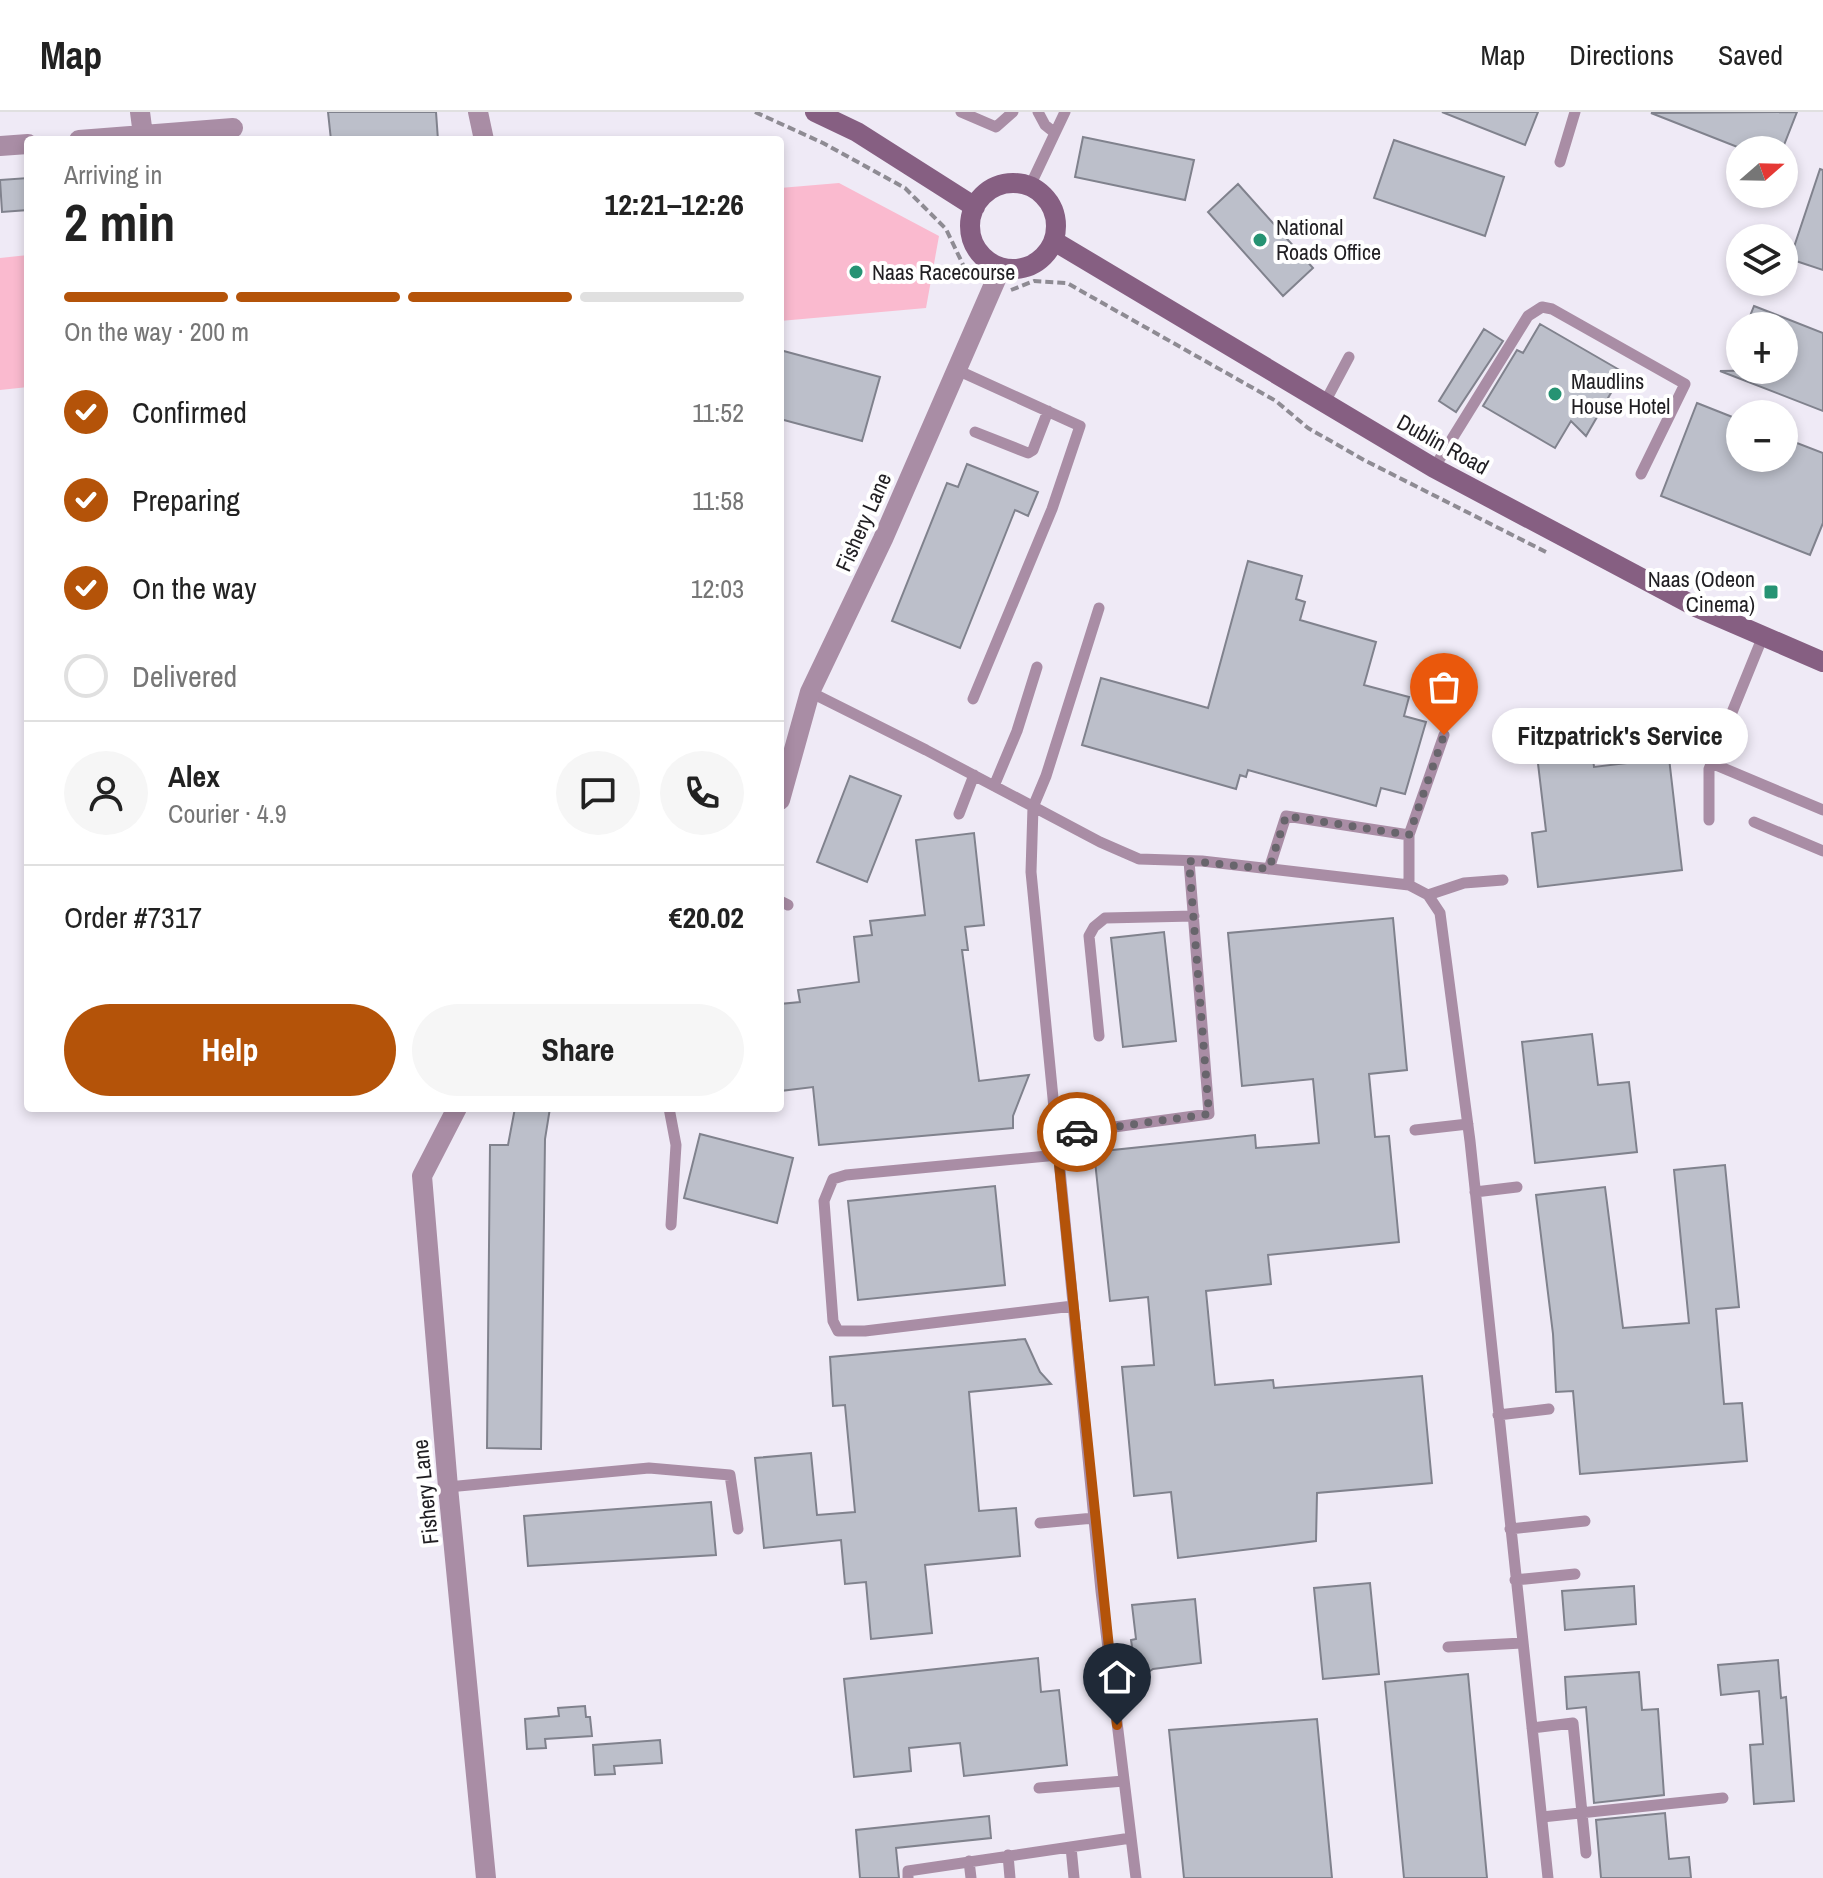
<!DOCTYPE html>
<html lang="en">
<head>
<meta charset="utf-8">
<style>
	body { margin:0; font-family:"Archivo Narrow",sans-serif; background:#f6f6f6; color:#222; height:100vh; display:flex; flex-direction:column; font-size:30px; white-space:nowrap }
	* { box-sizing:border-box; margin:0 }
	p { font-size:26px; color:#767676 }
	.icon { flex:none; width:44px; height:44px; fill:none; stroke:currentColor; stroke-width:2; stroke-linecap:round; stroke-linejoin:round }
	.map { position:relative; flex:1; overflow:hidden }
	.drawer { position:absolute; left:24px; top:24px; width:760px; height:976px; display:flex; flex-direction:column; background:#fff; border-radius:8px; box-shadow:0 4px 12px #0003 }
	.drawer>* { flex:none }
	.needle { width:52px; rotate:70deg }
	.buttons { position:absolute; left:1726px; top:24px; display:grid; gap:16px }
	.buttons a { display:grid; place-items:center; width:72px; height:72px; border-radius:50%; background:#fff; box-shadow:0 4px 12px #0003; font-size:40px }
	.pin { position:absolute; display:grid; place-items:center; width:68px; height:68px; color:#fff; margin:-82px -34px; border-radius:50% 50% 50% 0; rotate:-45deg; box-shadow:0 0 8px #0007 }
	.pin .icon { rotate:45deg }
	.courier { position:absolute; display:grid; place-items:center; width:80px; height:80px; margin:-40px; border:6px solid #b45309; border-radius:50%; background:#fff; color:#222; box-shadow:0 2px 10px #0007 }
	.bubble { position:absolute; height:56px; border-radius:28px; background:#fff; box-shadow:0 4px 12px #0003; font-size:26px; font-weight:700; line-height:56px; text-align:center }
	.headline em { font-style:normal; font-weight:700 }
	.headline div { display:flex; flex-direction:column-reverse }
	.headline { display:flex; align-items:center; justify-content:space-between; height:136px; padding:0 40px }
	h1 { font-size:52px; font-weight:700; line-height:60px }
	.bar { display:grid; grid-template-columns:repeat(4,1fr); gap:12px 8px; align-content:center; height:96px; padding:0 40px }
	.bar i { height:10px; border-radius:6px; background:#e0e0e0 }
	.bar .current { background:#b45309 }
	.bar p { grid-column:span 4 }
	.line { display:flex; align-items:center; gap:20px; padding:0 40px; border-top:2px solid #e0e0e0 }
	.line div { flex:1 }
	.round { display:grid; place-items:center; flex:none; width:84px; height:84px; border-radius:42px; background:#f6f6f6 }
	ol { padding:0 40px; list-style:none }
	li { display:flex; align-items:center; gap:24px; height:88px }
	li p { margin-inline-start:auto }
	li .icon { padding:8px; border-radius:50%; background:#b45309; color:#fff; stroke-width:4 }
	li:last-child { color:#767676 }
	li i { width:44px; height:44px; border:4px solid #e0e0e0; border-radius:50% }
	.button { display:flex; gap:16px; margin-top:auto; padding:16px 40px }
	.button a { flex:1; height:92px; border-radius:48px; background:#b45309; color:#fff; font-size:32px; font-weight:700; line-height:92px; text-align:center }
	.button a+a { background:#f6f6f6; color:#222 }
	header { display:flex; align-items:center; gap:48px; box-sizing:border-box; height:112px; padding:0 40px; background:#fff; border-bottom:2px solid #e0e0e0 }
	header strong { font-size:38px }
	nav { display:flex; gap:44px; margin-inline-start:auto; font-size:28px }
	.map>svg:first-child { display:block }
	.green { fill:#fabacf }
	.building { fill:#bcbfca; stroke:#80828d; stroke-width:2 }
	.lines { fill:none; stroke-linecap:round; stroke-linejoin:round }
	.path { stroke:#8e8b93; stroke-width:4; stroke-dasharray:8 4; stroke-linecap:butt }
	.lane { stroke:#a98da5; stroke-width:11 }
	.street { stroke:#a98da5; stroke-width:20 }
	.secondary { stroke:#865f82; stroke-width:20 }
	.done { stroke:#68656c; stroke-width:8; stroke-dasharray:0 14.4 }
	.route { stroke:#b45309; stroke-width:10 }
	.poi-dot { fill:#269373; stroke:#fff; stroke-width:3 }
	.labels { text-anchor:middle; stroke-width:8; stroke-linejoin:round; paint-order:stroke }
	.poi-label { font-size:22px; fill:#201e22; stroke:#fff; text-anchor:start }
	.street-label { font-size:22px; fill:#201e22; stroke:#fff }
</style>
</head>
<body>
<header>
<strong>Map</strong>
<nav><a>Map</a><a>Directions</a><a>Saved</a></nav>
</header>
<div class="map">
<svg width="1823" height="1766" viewBox="0 0 1823 1766">
	<rect width="100%" height="100%" fill="#efeaf6"/>
	<path class="green" d="M839,71L939,124L926,196L780,209V76Z
		M28,143V275L0,278V146Z"/>
	<path class="building" d="M328,0H436L438,28H331Z
		M1442,0H1538L1525,33Z
		M1797,0L1782,38H1745L1651,1Z
		M1083,25L1194,48L1185,88L1075,65Z
		M1394,28L1504,65L1485,124L1374,86Z
		M1820,57L1823,58V158L1790,147Z
		M28,66V98L2,100L0,68Z
		M1238,72L1313,156L1283,184L1208,100Z
		M1754,194L1823,221V299L1720,259L1784,258V214H1746Z
		M1540,212L1623,260L1586,324L1571,309L1555,336L1483,294L1517,238L1523,241Z
		M1484,217L1503,229L1456,300L1439,289Z
		M780,238L880,265L862,329L780,307Z
		M1697,291L1740,308V346H1784V326L1823,341V411L1810,443L1661,384Z
		M967,352L1038,380L1028,404L1015,398L960,536L892,509L947,371L958,375Z
		M1248,449L1302,464L1296,487L1305,490L1300,508L1376,530L1364,573L1409,585L1404,604L1426,610L1405,682L1381,676L1376,694L1248,658L1246,665L1240,663L1236,677L1082,633L1101,566L1208,596Z
		M1589,611L1594,655L1669,646L1682,758L1538,775L1532,721L1546,719L1534,618Z
		M850,664L901,684L867,770L817,750Z
		M974,721L984,813L965,815L968,838H962L979,969L1029,963L1013,1004V1016L819,1033L813,975L780,979V892L800,890L798,878L859,870L854,825L872,823L870,809L925,803L916,728Z
		M1393,806L1407,958L1369,962L1375,1025L1389,1024L1399,1130L1268,1143L1271,1172L1206,1179L1215,1273L1273,1268L1274,1276L1422,1264L1432,1371L1317,1381L1316,1429L1178,1446L1171,1380L1134,1384L1122,1255L1154,1253L1148,1185L1110,1189L1094,1040L1255,1023L1256,1036L1319,1031L1313,967L1242,974L1228,821Z
		M1164,820L1176,929L1123,935L1111,826Z
		M1592,922L1598,973L1629,970L1637,1040L1535,1051L1522,930Z
		M515,996H550L545,1027L541,1337L487,1336L490,1033H508Z
		M700,1022L793,1046L777,1111L684,1086Z
		M1725,1053L1739,1195L1716,1197L1724,1292L1742,1291L1747,1349L1580,1362L1573,1279L1556,1280L1553,1222L1536,1083L1605,1075L1623,1216L1689,1211L1674,1058Z
		M995,1074L1005,1173L858,1188L848,1089Z
		M1025,1227L1040,1260L1051,1272L969,1280L979,1399L1016,1396L1020,1444L925,1453L932,1521L871,1527L866,1470L845,1472L841,1428L764,1436L755,1346L811,1341L817,1403L855,1400L845,1293L833,1294L830,1245Z
		M711,1390L716,1443L528,1454L524,1404Z
		M1370,1471L1379,1562L1323,1567L1314,1476Z
		M1634,1474L1636,1512L1565,1518L1562,1479Z
		M1195,1487L1201,1551L1153,1557L1141,1565L1135,1554L1131,1528L1136,1527L1132,1493Z
		M1038,1546L1041,1580L1059,1578L1067,1653L964,1664L960,1631L909,1636L911,1659L854,1665L844,1567Z
		M1778,1548L1781,1586L1786,1585L1794,1689L1754,1692L1750,1633L1763,1632L1759,1579L1721,1583L1718,1553Z
		M1639,1560L1642,1598L1658,1597L1664,1683L1594,1691L1586,1595L1567,1597L1565,1565Z
		M1468,1562L1487,1766H1404L1385,1570Z
		M585,1594L586,1605H590L592,1624L545,1627L546,1636L527,1637L525,1607L559,1604L558,1596Z
		M1317,1607L1332,1766H1184L1169,1618Z
		M660,1628L662,1651L614,1654L615,1662L595,1663L593,1633Z
		M1665,1701L1669,1747L1689,1745L1691,1766H1601L1596,1708Z
		M989,1704L991,1726L896,1736L899,1766H860L856,1718Z"/>
	<g class="lines">
		<path class="path" d="M755,0L823,31L905,76L946,117L966,159L977,165
			M1011,178L1034,169L1067,171L1276,289L1308,316L1364,348L1548,441"/>
		<path class="lane" d="M961,0L996,15L1013,0
			M1055,21L1065,0
			M1560,50L1575,0
			M1030,74L1055,21L1045,13L1038,0
			M957,258L1080,314L1052,397L973,587
			M1324,292L1349,245
			M975,320L1028,341L1033,338L1048,299
			M1434,356L1528,204L1542,195L1552,197L1685,272L1641,362
			M1099,496L1046,664L1033,695L1031,760L1101,1479L1136,1766
			M810,580L926,638L1100,730L1139,747L1202,749L1409,773L1428,783L1440,801L1470,1029L1548,1766
			M1711,651L1823,698
			M994,674L1017,619L1037,555
			M959,702L974,663
			M1709,708V657L1763,524
			M1754,710L1823,739
			M1409,723L1444,623
			M1269,757L1286,704L1409,723V773
			M1428,783L1464,771L1503,768
			M780,789L788,793
			M1099,924L1089,824L1094,815L1105,806L1194,804
			M669,996L676,1033L671,1113
			M1415,1018L1468,1012
			M1056,1023L1209,1002L1189,749
			M1058,1043L846,1063L833,1067L824,1089L833,1209L838,1219H865L1073,1194
			M1475,1080L1517,1075
			M1498,1303L1549,1297
			M448,1375L649,1356L730,1363L738,1417
			M1040,1411L1094,1406
			M1510,1417L1585,1409
			M1515,1468L1575,1462
			M1448,1535L1522,1531
			M1532,1616L1573,1611L1586,1741
			M1039,1676L1124,1669
			M1542,1705L1723,1686
			M1071,1735L1074,1766
			M1008,1743L1010,1766
			M969,1749L971,1766
			M908,1766V1759L1131,1726"/>
		<path class="street" d="M140,0L143,23
			M478,0L484,28
			M79,28L233,16
			M0,34L28,32
			M780,688L810,580L883,427L1001,156
			M457,996L422,1064L448,1375L486,1766"/>
		<path class="secondary" d="M815,0L857,20L975,95
			M970 114a43 43 0 1 1 86 0a43 43 0 1 1-86 0Z
			M1054,129L1434,356L1696,495L1823,550"/>
	</g>
	<g class="lines">
		<path class="done" d="M1077,1020L1209,1002L1189,749L1269,757L1286,704L1409,723L1444,623"/>
		<path class="route" d="M1077,1020L1056,1023L1117,1613"/>
	</g>
	<g class="poi-dot">
		<circle cx="1260" cy="128" r="8"/>
		<circle cx="856" cy="160" r="8"/>
		<circle cx="1555" cy="282" r="8"/>
		<rect x="1763" y="472" width="16" height="16" rx="4"/>
	</g>
	<g class="labels">
		<g class="poi-label">
			<text x="1276" y="123">National<tspan x="1276" dy="25">Roads Office</tspan></text>
			<text x="872" y="168">Naas Racecourse</text>
			<text x="1571" y="277">Maudlins<tspan x="1571" dy="25">House Hotel</tspan></text>
			<text x="1755" y="475" text-anchor="end">Naas (Odeon<tspan x="1755" dy="25">Cinema)</tspan></text>
		</g>
		<g class="street-label">
			<text transform="translate(1443 332) rotate(29)" y="8">Dublin Road</text>
			<text transform="translate(863 410) rotate(-66)" y="8">Fishery Lane</text>
			<text transform="translate(425 1380) rotate(-96)" y="8">Fishery Lane</text>
		</g>
	</g>
</svg>
<div class="buttons">
<a><svg class="needle" viewBox="-14 -14 28 28"><path d="M0-13l5 13h-10z" fill="#e53935"/><path d="M0 13l5-13h-10z" fill="#767676"/></svg></a>
<a><svg class="icon" aria-label="layers" viewBox="0 0 24 24"><path d="M12 4l9 5-9 5-9-5zM3 14l9 5 9-5"/></svg></a>
<a>+</a>
<a>−</a>
</div>
<div class="pin" style="left:1444px;top:623px;background:#ea580c"><svg class="icon" aria-label="bag" viewBox="0 0 24 24"><path d="M5 8h14l-1 12H6zM9 8a3 3 0 0 1 6 0"/></svg></div>
<div class="pin" style="left:1117px;top:1613px;background:#1f2937"><svg class="icon" aria-label="home" viewBox="0 0 24 24"><path d="M3 11l9-7 9 7M6 9v11h12V9"/></svg></div>
<div class="courier" style="left:1077px;top:1020px"><svg class="icon" aria-label="car" viewBox="0 0 24 24"><path d="M5 17H2v-5l4-1 3-4h7l3 4 3 1v5h-3M9 17h6M6 11h13"/><circle cx="7" cy="17" r="2"/><circle cx="17" cy="17" r="2"/></svg></div>
<div class="bubble" style="left:1492px;top:596px;width:256px">Fitzpatrick's Service</div>
<section class="drawer">
<div class="headline"><div><h1>2 min</h1><p>Arriving in</p></div><em>12:21–12:26</em></div>
<div class="bar"><i class="current"></i><i class="current"></i><i class="current"></i><i></i><p>On the way · 200 m</p></div>
<ol>
<li><svg class="icon" aria-label="check" viewBox="0 0 24 24"><path d="M5 12l5 5 9-10"/></svg>Confirmed<p>11:52</p></li>
<li><svg class="icon" aria-label="check" viewBox="0 0 24 24"><path d="M5 12l5 5 9-10"/></svg>Preparing<p>11:58</p></li>
<li><svg class="icon" aria-label="check" viewBox="0 0 24 24"><path d="M5 12l5 5 9-10"/></svg>On the way<p>12:03</p></li>
<li><i></i>Delivered</li>
</ol>
<div class="line" style="height:144px"><a class="round"><svg class="icon" aria-label="person" viewBox="0 0 24 24"><circle cx="12" cy="8" r="4"/><path d="M4 21q1-7 8-7t8 7"/></svg></a><div><b>Alex</b><p>Courier · 4.9</p></div><a class="round"><svg class="icon" aria-label="chat" viewBox="0 0 24 24"><path d="M4 5h16v11H9l-5 4z"/></svg></a><a class="round"><svg class="icon" aria-label="phone" viewBox="0 0 24 24"><path d="M5 4h4l2 5-3 2q2 4 5 5l2-3 5 2v4C11 20 4 13 5 4z"/></svg></a></div>
<div class="line" style="height:104px"><div>Order #7317</div><b>€20.02</b></div>
<div class="button"><a>Help</a><a>Share</a></div>
</section>
</div>
</body>
</html>
